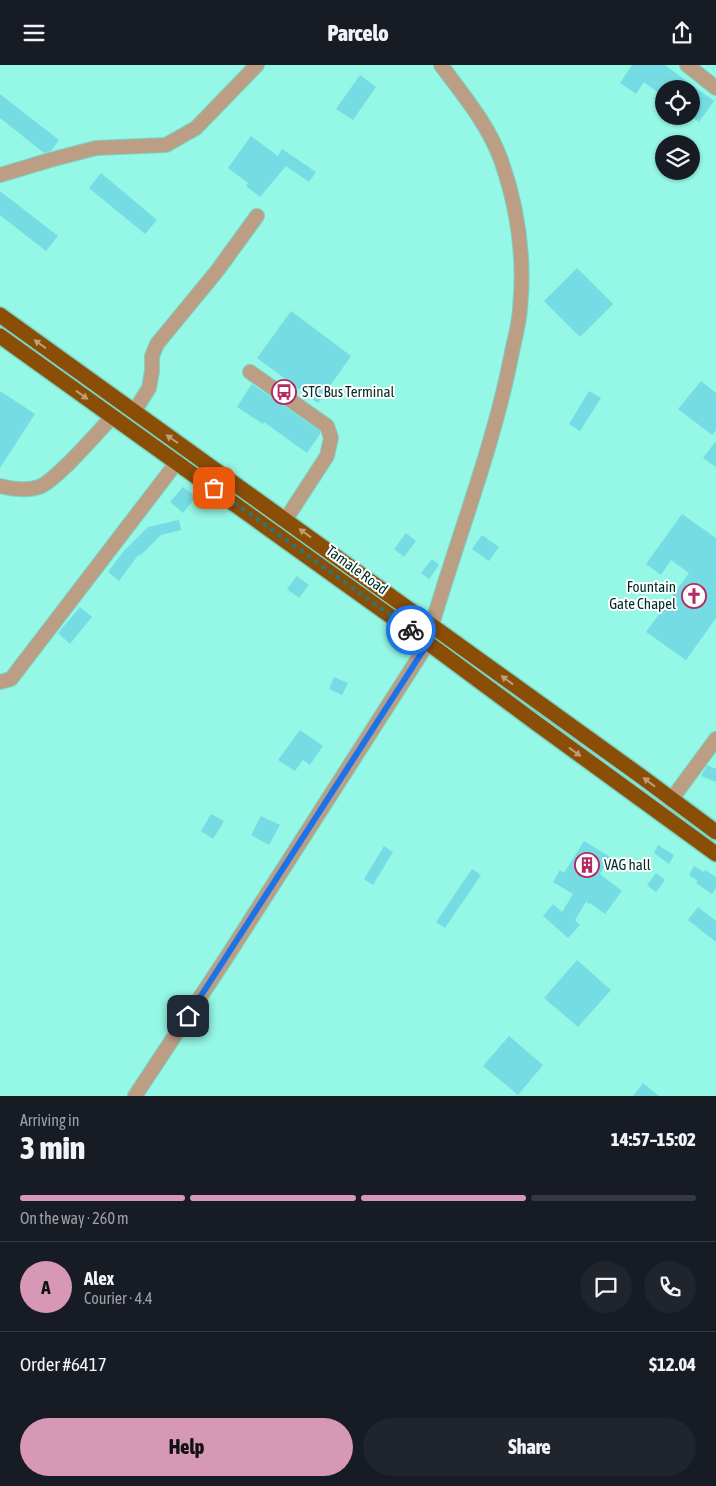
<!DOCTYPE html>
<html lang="en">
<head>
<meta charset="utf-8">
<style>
	body { margin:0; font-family:"Asap Condensed",sans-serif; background:#20242c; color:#f1f3f6; height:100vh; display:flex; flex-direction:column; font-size:19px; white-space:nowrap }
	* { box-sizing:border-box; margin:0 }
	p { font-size:16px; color:#9ea1a6 }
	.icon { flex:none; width:28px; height:28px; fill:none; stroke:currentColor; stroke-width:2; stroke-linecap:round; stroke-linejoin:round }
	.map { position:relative; height:1031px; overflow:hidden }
	.sheet { display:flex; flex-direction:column; background:#171b24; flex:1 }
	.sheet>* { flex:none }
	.buttons { position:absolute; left:655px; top:15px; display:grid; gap:10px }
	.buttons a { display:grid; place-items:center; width:45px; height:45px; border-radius:50%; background:#171b24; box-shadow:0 1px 4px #0004; font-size:25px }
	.pin { position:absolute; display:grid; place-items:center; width:42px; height:42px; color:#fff; margin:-21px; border-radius:10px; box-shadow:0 2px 8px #0006 }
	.courier { position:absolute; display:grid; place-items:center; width:50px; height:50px; margin:-25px; border:4px solid #1a73e8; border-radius:50%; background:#fff; color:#222; box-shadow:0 1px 6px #0007 }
	.overview em { font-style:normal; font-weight:800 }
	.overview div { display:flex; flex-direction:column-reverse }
	.overview { display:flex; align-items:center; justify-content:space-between; height:85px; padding:0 20px }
	h1 { font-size:32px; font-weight:800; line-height:38px }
	.bar { display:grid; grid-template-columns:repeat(4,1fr); gap:8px 5px; align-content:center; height:60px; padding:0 20px }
	.bar i { height:6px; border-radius:4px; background:#363941 }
	.bar .current { background:#d698b4 }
	.bar p { grid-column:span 4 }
	.line { display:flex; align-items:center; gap:12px; padding:0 20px; border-top:1px solid #363941 }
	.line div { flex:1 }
	.round { display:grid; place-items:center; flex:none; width:52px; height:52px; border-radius:26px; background:#20242c }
	.cta { display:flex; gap:10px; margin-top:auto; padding:10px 20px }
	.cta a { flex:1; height:58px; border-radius:30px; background:#d698b4; color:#111; font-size:20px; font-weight:800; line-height:58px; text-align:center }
	.cta a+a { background:#20242c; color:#f1f3f6 }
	header { display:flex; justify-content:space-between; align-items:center; height:65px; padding:0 20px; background:#171b24; font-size:22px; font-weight:800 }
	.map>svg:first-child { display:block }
	.building { fill:#76dce3 }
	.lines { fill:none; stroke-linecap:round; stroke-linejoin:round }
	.minor-casing { stroke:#7ad3c3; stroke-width:16 }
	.highway-casing { stroke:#7ad3c3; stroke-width:18 }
	.minor { stroke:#bc9e85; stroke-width:14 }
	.highway { stroke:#8a4e07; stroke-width:15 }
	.oneway { fill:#bf9e77 }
	.done { stroke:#34746a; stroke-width:5; stroke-dasharray:0 9 }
	.route { stroke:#1a73e8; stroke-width:6 }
	.labels { text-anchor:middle; stroke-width:4; stroke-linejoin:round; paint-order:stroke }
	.poi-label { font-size:15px; fill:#002d27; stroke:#fff; text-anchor:start }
	.street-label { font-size:15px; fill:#002d27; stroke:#fff }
</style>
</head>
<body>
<header><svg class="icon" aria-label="menu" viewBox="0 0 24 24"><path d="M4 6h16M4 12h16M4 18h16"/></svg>Parcelo<svg class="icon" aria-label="share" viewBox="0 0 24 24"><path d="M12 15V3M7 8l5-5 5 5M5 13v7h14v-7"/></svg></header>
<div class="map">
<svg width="716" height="1031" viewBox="0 0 716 1031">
	<rect width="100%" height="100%" fill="#95f7e5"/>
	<path class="building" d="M632,0H665L714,36L699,57L691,51V24H664L660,29L644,17L636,29L620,18Z
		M360,10L376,22L353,55L336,44Z
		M0,29L59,75L51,86L44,88L0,53Z
		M251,71L278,91L282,84L316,107L309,117L286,101L260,132L246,121L248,118L228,103Z
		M101,108L157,155L145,169L89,123Z
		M0,126L58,171L46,186L0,150Z
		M577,203L613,239L580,272L544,236Z
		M291,246L351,291L318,338L257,293Z
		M701,316L716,328V365L712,370L678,344Z
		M252,319L320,366V369L307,388L264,357L263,359L237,342Z
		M0,326L35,349L0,403Z
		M589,326L601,333L580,366L569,359Z
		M716,376V402L703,393Z
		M183,422L196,432L183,448L170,437Z
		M682,449L716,473V553L686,595L646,567L689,508L671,495L661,510L646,499Z
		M179,455L181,465L161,470L140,491L139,489L119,516L108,507L123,487L148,462Z
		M406,468L416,476L404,492L394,484Z
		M482,470L499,482L489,496L472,484Z
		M432,494L439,500L429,514L421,508Z
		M297,511L309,520L299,533L287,524Z
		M80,542L92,552L70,579L58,568Z
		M334,612L348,618L342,630L329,624Z
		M300,665L323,681L310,700L303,695L295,706L278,695Z
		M707,700L716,704V717L701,711Z
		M211,749L224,756L213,774L201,766Z
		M261,751L280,760L269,780L251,770Z
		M584,776L610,792L600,809L622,826L605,849L590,838L589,839L586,837L575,855L580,860L568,873L543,851L553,839L562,847L573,829L553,817L560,805L564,808Z
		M658,780L674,790L669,799L654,788Z
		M384,781L393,787L373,820L364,814Z
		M694,801L704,807L705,805L716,812V823L712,829L696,818L698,816L689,810Z
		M472,804L481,810L445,863L436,857Z
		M656,808L665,815L656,827L647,820Z
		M698,842L716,856V877L688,855Z
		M577,895L611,925L578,962L544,933Z
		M509,971L543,1000L518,1030L483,1001Z
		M643,1018L659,1031H633Z"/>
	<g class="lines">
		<defs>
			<path id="minor" d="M687,0L716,23
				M0,110L50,95L96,83L166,80L196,63L257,0
				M250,307L327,361L331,373L327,391L286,454
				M134,347L149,323L152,306V291L157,279L217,206L257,151
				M0,421C12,424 26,426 39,422C57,415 97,368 112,352
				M432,560C458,471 493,383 511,292C514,276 519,260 520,244C525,193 518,143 501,95C488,59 463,30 441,0
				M0,617L11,614L177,397
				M671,735L716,674
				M135,1031L230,887L428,578"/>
			<path id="highway" d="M0,250L642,712L716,767
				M0,271L428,578L536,658L716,789"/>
		</defs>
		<use href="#minor" class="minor-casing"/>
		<use href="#highway" class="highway-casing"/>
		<use href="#minor" class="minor"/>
		<use href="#highway" class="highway"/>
	</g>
	<defs><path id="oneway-solid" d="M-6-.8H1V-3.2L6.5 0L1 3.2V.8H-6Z" transform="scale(1.25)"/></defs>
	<g class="oneway">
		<use href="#oneway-solid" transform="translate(40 279) rotate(-144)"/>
		<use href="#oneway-solid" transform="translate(82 330) rotate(36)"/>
		<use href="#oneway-solid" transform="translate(172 374) rotate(-145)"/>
		<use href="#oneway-solid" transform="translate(305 468) rotate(-144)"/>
		<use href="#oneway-solid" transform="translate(507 615) rotate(-144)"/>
		<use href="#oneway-solid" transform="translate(575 687) rotate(36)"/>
		<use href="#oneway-solid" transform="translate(649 717) rotate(-142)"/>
	</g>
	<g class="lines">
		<path class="done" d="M214,423L411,565"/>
		<path class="route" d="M188,951L428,578L411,565"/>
	</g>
	<defs>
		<symbol id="bus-ring" viewBox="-11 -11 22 22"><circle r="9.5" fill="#fff" stroke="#b52963" stroke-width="1.5"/><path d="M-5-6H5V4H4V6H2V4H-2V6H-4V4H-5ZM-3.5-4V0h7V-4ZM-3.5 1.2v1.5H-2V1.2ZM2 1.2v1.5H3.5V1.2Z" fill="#b52963"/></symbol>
		<symbol id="church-ring" viewBox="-11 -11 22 22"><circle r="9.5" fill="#fff" stroke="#b52963" stroke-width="1.5"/><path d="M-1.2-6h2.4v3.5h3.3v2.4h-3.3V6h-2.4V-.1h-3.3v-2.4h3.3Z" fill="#b52963"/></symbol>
		<symbol id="building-ring" viewBox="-11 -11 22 22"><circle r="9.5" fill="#fff" stroke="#b52963" stroke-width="1.5"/><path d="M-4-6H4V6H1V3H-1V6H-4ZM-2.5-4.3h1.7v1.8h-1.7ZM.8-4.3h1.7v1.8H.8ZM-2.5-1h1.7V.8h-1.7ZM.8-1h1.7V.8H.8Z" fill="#b52963"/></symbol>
	</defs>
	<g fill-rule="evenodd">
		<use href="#bus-ring" x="270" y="313" width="28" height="28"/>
		<use href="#church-ring" x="680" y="517" width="28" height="28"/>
		<use href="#building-ring" x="573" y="786" width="28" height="28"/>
	</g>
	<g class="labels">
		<g class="poi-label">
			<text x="302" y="332">STC Bus Terminal</text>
			<text x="676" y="527" text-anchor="end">Fountain<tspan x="676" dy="17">Gate Chapel</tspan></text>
			<text x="604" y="805">VAG hall</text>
		</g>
		<g class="street-label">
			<text transform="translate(357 505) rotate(36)" y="5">Tamale Road</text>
		</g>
	</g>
</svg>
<div class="buttons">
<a><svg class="icon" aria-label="locate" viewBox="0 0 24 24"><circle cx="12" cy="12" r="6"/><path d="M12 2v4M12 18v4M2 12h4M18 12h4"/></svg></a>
<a><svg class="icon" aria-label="layers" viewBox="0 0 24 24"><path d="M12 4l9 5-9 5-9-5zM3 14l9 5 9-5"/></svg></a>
</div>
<div class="pin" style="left:214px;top:423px;background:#ea580c"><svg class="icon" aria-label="bag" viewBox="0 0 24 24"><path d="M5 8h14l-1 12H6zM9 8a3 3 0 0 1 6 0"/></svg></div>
<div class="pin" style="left:188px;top:951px;background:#1f2937"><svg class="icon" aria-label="home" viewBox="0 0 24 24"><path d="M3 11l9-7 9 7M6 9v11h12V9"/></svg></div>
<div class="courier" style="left:411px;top:565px"><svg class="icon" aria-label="bike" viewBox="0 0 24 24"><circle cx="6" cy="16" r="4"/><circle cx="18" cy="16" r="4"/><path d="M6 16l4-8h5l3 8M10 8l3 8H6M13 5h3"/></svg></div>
</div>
<section class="sheet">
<div class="overview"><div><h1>3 min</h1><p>Arriving in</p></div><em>14:57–15:02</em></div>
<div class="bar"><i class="current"></i><i class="current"></i><i class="current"></i><i></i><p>On the way · 260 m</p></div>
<div class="line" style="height:90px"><b class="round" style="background:#d698b4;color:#111">A</b><div><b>Alex</b><p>Courier · 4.4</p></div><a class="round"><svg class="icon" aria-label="chat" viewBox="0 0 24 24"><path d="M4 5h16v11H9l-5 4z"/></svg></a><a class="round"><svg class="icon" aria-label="phone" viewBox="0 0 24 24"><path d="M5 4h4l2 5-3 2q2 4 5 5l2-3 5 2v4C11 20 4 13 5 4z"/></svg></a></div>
<div class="line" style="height:65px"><div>Order #6417</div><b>$12.04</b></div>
<div class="cta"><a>Help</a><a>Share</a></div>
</section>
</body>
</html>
